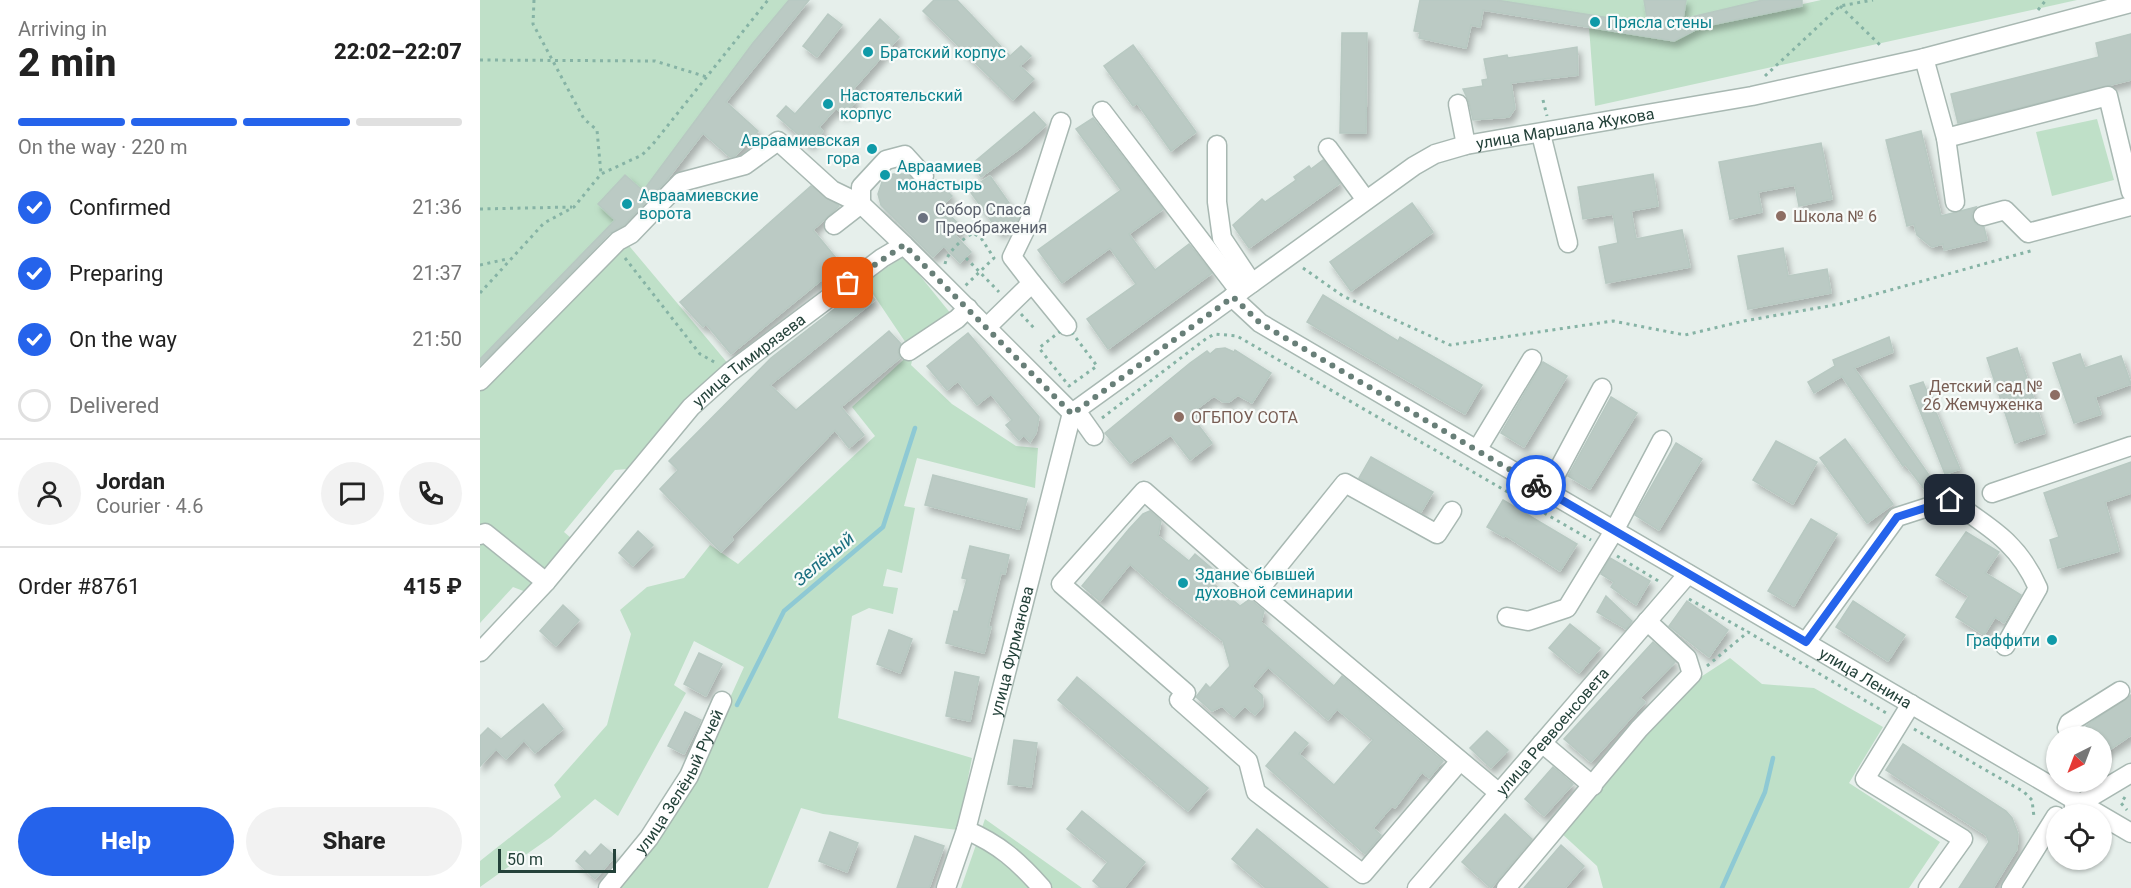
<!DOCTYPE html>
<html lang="en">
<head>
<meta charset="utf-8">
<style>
	body { margin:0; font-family:Roboto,sans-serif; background:#f2f2f2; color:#222; height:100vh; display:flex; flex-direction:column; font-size:22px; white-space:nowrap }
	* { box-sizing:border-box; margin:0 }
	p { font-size:20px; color:#767676 }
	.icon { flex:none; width:33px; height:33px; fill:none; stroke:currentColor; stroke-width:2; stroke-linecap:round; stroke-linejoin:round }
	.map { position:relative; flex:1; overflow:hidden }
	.side { display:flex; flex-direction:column; background:#fff; width:480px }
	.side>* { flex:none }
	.needle { width:39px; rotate:222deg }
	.controls { position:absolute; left:1566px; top:726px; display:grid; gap:12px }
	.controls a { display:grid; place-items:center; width:66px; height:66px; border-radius:50%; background:#fff; box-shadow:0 2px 4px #0004; font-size:30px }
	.scale { position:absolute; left:18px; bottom:15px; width:118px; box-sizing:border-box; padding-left:6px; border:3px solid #24423a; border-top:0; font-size:16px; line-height:21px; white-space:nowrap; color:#24423a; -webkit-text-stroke:4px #f7fbf9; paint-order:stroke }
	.pin { position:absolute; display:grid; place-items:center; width:51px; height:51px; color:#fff; margin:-26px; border-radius:12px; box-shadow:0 3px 9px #0006 }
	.courier { position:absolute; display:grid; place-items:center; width:60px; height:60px; margin:-30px; border:4px solid #2563eb; border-radius:50%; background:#fff; color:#222; box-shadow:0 2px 8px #0007 }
	.summary em { font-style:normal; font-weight:800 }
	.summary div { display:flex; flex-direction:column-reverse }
	.summary { display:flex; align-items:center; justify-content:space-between; height:102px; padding:0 18px }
	h1 { font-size:39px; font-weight:800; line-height:45px }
	.bar { display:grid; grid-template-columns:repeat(4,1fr); gap:9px 6px; align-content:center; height:72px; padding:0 18px }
	.bar i { height:8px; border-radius:4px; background:#e0e0e0 }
	.bar .current { background:#2563eb }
	.bar p { grid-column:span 4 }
	.line { display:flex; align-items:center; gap:15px; padding:0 18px; border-top:2px solid #e0e0e0 }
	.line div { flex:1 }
	.round { display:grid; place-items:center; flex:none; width:63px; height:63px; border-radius:32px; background:#f2f2f2 }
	ol { padding:0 18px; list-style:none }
	li { display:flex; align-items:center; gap:18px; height:66px }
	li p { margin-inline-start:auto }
	li .icon { padding:6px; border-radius:50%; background:#2563eb; color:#fff; stroke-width:4 }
	li:last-child { color:#767676 }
	li i { width:33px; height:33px; border:3px solid #e0e0e0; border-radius:50% }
	.button { display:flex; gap:12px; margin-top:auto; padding:12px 18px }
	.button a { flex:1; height:69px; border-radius:36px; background:#2563eb; color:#fff; font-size:24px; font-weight:800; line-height:69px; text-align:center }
	.button a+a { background:#f2f2f2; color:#222 }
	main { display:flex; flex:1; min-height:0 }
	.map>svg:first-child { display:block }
	.green { fill:#bfe0c8 }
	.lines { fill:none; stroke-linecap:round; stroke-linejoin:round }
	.stream { stroke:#8ec9d4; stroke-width:4.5 }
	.building { fill:#bbcac4; stroke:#b8c9c2; stroke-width:1.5; filter:url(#shadow) }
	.minor-casing { stroke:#a8b8b2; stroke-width:21 }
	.path { stroke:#86b3a5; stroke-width:3; stroke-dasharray:3 4.5; stroke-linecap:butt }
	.minor { stroke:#fff; stroke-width:18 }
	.done { stroke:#687f78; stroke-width:6; stroke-dasharray:0 10.8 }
	.route { stroke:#2563eb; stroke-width:8 }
	.culture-dot { fill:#0f9aa8; stroke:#f7fbf9; stroke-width:2 }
	.education-dot { fill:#8d6e63; stroke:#f7fbf9; stroke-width:2 }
	.worship-dot { fill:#6b7280; stroke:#f7fbf9; stroke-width:2 }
	.labels { text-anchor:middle; stroke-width:4.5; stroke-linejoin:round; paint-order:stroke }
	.culture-label { font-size:16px; fill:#0d838f; stroke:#f7fbf9; text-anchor:start }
	.street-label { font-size:16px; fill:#24423a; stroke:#f7fbf9 }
	.worship-label { font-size:16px; fill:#5b616d; stroke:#f7fbf9; text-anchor:start }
	.education-label { font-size:16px; fill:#785e54; stroke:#f7fbf9; text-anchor:start }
	.water-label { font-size:18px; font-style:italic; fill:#1c6f80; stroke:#f7fbf9 }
</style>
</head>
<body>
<main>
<section class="side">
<div class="summary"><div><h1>2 min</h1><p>Arriving in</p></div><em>22:02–22:07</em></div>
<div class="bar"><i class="current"></i><i class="current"></i><i class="current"></i><i></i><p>On the way · 220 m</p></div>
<ol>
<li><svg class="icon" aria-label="check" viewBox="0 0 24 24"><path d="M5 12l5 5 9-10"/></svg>Confirmed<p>21:36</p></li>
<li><svg class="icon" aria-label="check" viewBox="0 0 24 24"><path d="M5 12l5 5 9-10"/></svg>Preparing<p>21:37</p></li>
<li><svg class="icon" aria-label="check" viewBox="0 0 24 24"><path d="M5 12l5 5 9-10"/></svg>On the way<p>21:50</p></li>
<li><i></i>Delivered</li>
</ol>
<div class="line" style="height:108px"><a class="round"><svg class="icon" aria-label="person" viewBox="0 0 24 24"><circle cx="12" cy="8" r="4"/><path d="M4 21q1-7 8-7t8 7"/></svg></a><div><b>Jordan</b><p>Courier · 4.6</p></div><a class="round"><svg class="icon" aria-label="chat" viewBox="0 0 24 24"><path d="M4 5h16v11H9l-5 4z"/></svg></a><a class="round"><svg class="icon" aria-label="phone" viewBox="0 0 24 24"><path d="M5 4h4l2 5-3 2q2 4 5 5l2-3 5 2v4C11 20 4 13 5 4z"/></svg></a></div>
<div class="line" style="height:78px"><div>Order #8761</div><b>415 ₽</b></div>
<div class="button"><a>Help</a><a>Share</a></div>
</section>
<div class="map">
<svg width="1651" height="888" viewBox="0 0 1651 888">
	<defs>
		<filter id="shadow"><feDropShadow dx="3.5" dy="5.5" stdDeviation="3" flood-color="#0004"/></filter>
	</defs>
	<rect width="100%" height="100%" fill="#e6efeb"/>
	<path class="green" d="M0,0H309L273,43L163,191L145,175L118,204L135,220L0,359Z
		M1016,0H1166L1167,16L1174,25Z
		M1206,0H1283L1203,19Z
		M1341,0H1597L1115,106L1109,27L1194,41L1221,27Z
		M1617,119L1634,180L1572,196L1556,132Z
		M140,235L250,366L147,469L135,470L84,532L91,538L46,592L33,587L0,623V380Z
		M424,256L480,325L433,357L431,365L472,404L536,446L558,448L555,488L437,458L424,506L435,508L422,573L407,569L403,586L418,588L413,614L389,608L372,616L358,718L492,758L478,830L343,814L321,808L288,888H139L249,700L264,667L214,641L194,685L206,693L138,816L115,799L71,837L0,887V861L81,797L74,785L127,725L151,634L140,610L167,587L204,578L230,545L258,564L395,436L372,407L432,352L385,282Z
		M1250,658L1282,684L1334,688L1403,727L1369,783L1460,842L1429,888H1123L1117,866L1080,832L1213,682Z
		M505,819L602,888H481Z"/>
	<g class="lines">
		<path class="stream" d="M257,705L304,611L403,527L435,428
			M1242,888L1285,792L1293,758"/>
	</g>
	<path class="building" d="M309,0H329L246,102L278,131L255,156L250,157L223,133L186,181L144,225L130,233L0,365V359L135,220L118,204L145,175L163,191L273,43Z
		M454,0H477L530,56L541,46L551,56L540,66L554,79L533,100L443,11Z
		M940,0H1016L1168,24L1164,0H1206L1203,19L1283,0H1322V6L1221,27L1194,41L1003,10L1000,27L991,25L986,48L939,38L940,32L934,31Z
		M348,14L362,25L337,57L323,46Z
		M400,19L419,37L369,94L376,101L363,115L356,108L339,127L343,131L330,145L297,116L306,106L315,114Z
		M862,33H887L886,133H860Z
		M1651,34V80L1478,123L1471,94L1619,57L1616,43Z
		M653,45L716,132L691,151L657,103L653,106L624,66Z
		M1097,47L1098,75L1031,83L1035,108L1029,117L993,120L989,102L983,89L1003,86L1002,80L1008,79L1004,59L1027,55L1028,58Z
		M554,112L566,125L542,147L501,177L492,164Z
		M613,118L683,209L649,234L675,270L709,244L732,273L628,349L607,319L656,284L630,248L582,283L558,250L641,190L596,129Z
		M1441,131L1461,216L1496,207L1492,213V219L1496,224L1504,227L1507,240L1464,250L1463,244L1452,247L1437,235L1434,224L1427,226L1406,140Z
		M1341,143L1352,199L1319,206L1315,185L1278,192L1282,212L1250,219L1239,162Z
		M843,160L860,183L769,248L753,225L782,199L785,202L816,180L814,177L829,166L831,169Z
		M413,174H427L445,191L456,180L472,196L461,207L483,228L475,235L491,252L480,263L464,246L453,257L401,205L398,194L402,182Z
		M1173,174L1178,206L1151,211L1156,239L1202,230L1210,267L1126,283L1119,247L1138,243L1133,214L1103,219L1098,187Z
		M510,176L539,217L537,222L520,233L489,190Z
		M331,186L359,206L333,230L361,264L251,354L226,324L223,327L200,302Z
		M932,203L953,232L871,291L850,262Z
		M1303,248L1308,276L1347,269L1351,293L1268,309L1258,256Z
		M384,286L395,300L290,385L316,410L409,331L421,344L418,351L420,358L361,407L384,435L369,448L355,430L251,537L253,540L241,552L180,489L198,470L189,461L291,358Z
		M843,295L918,341L920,337L1002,385L985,414L827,322Z
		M488,333L559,417L556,433L550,442L544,435L539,440L526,425L532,420L511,394L497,405L478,381L467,390L447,366Z
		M1409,337L1413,352L1374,368L1460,491L1449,495L1425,464L1423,466L1362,376L1334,393L1328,382L1355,366L1353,360Z
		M745,348L754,352L755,350L791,373L772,403L758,395L749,402H743L734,396L710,414L732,443L710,460L691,435L650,463L625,433L710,363L727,351L730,354L736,349Z
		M1537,348L1565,433L1535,443L1507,358Z
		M1600,354L1605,368L1641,356L1651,384L1615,397L1621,414L1594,423L1573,363Z
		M1063,362L1087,376L1044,447L1021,433Z
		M1443,382L1480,469L1465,474L1430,386Z
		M1131,397L1157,413L1110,489L1088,476Z
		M1365,439L1413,504L1387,523L1340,458Z
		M1296,441L1337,462L1313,504L1273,480Z
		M1196,443L1222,459L1179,530L1155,515Z
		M891,457L953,492L941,512L879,478Z
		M1651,462V493L1625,502L1639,551L1578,568L1570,540L1579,537L1564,493Z
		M453,475L547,499L539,529L445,505Z
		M1023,500L1097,544L1080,571L1025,535L1024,537L1007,527Z
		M670,511L681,521L678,536L709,561L715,554L735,571L728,579L760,606L770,599L784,611L781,622L854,686L862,676L963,761L949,778L942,772L915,808L912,806L893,828L901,835L885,854L786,766L815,732L828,743L819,754L854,785L893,740L857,709L848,720L788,667L772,686L782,695L783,706L775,715L765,706L754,717L742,706L732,711L716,697L726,684L730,688L750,666L743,641L685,595L650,564L620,601L602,586L649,529L663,514Z
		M1331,519L1357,534L1314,606L1288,591Z
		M158,531L173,545L153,566L139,553Z
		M1486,532L1519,552L1505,573L1541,595L1524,623L1515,617L1504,635L1476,617L1489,596L1456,575Z
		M490,546L529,555L525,574L521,573L508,627H511L504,653L466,643L474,611L478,612L487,579L482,578Z
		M1130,558L1170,581L1156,605L1131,587L1134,582L1121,574Z
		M1126,596L1152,621L1146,629L1117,612Z
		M1207,601L1248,630L1229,657L1189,626Z
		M1373,601L1425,635L1408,661L1356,627Z
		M83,605L99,620L76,646L60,631Z
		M1090,624L1120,648L1099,673L1069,648Z
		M409,630L432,639L420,673L397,664Z
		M1173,642L1195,662L1160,698L1165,702L1111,762L1084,739Z
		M219,653L242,664L226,696L204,684Z
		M475,672L499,677L490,721L466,716Z
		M597,677L728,788L708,811L578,700Z
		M1651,695V735L1622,755V736H1613L1606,726Z
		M63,704L83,729L55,753L44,740L26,759L16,749L0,766V736L8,728L21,739Z
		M205,712L221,720L204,754L188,746Z
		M1007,731L1028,750L1011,768L990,748Z
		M534,740L557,743L551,787L528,784Z
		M1423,744L1526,811L1532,818L1538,834L1537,849L1513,888H1479L1509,842L1506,835L1406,770Z
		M1073,767L1093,784L1064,816L1045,799Z
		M602,811L665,862L644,888H621L613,881L628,862L587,829Z
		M1025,814L1052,839L1011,888L982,862Z
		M777,829L848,888H786L752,859Z
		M350,832L378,843L367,872L339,861Z
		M435,836L464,846L449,888H417Z
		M121,844L135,856L115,879L96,861L105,851L110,856Z
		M1081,845L1104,866L1085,888H1044Z"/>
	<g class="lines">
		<defs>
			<g id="minor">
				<path d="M1444,58L1466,138L1628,96L1651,192"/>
				<path d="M978,104L986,145"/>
				<path d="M622,111L760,292"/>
				<path d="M1061,134L1088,243"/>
				<path d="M1466,138L1475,202"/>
				<path d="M737,145V202L742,238L772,283"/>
				<path d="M848,148L886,200"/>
				<path d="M1503,216L1525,210L1548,233L1651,206"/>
				<path d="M354,225L381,204V187L406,160L425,155L444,176"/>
				<path d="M552,283L587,326"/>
				<path id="s1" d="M752,297L780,323L1651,833"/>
				<path d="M507,327L552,283L532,257L549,222L581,122"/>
				<path d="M429,351L477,319L488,308"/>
				<path d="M0,381L138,241L151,234L201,182L265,165L298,141L352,190L381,204L424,245"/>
				<path d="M597,412L614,436"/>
				<path id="s2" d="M592,413L934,166L955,154L986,145L1272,96L1444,58L1651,3"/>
				<path d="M997,450L1052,359"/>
				<path d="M1067,491L1122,388"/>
				<path d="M1512,493L1651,446"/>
				<path d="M972,511L957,534L865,483L778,591L1019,793"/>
				<path d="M0,535L5,533L66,582"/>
				<path d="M778,591L664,491L581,584L706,693L699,700L768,761L776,792L883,874L980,761"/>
				<path d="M1027,617L1048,621L1087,608L1134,531L1182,440"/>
				<path d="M1326,642L1417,517L1470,500C1509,527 1538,542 1558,588L1525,646"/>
				<path id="s3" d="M0,652L66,582L211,407L250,372L402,258L424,245L592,413"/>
				<path d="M1431,704L1385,779L1483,839L1448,888"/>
				<path d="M1592,736L1587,728L1589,723L1640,691"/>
				<path d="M1062,743L1113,786"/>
				<path d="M1594,807L1651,773"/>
				<path d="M486,830C519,844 538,861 562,888"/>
				<path id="s4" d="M128,888L169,838L209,776L242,701"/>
				<path id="s5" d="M466,888L486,830L592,413"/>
				<path id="s6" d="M937,888L1208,574"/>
				<path d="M1026,888L1159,729L1212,674L1207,658L1167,621"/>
				<path d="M1531,888L1576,816"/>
			</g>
		</defs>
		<use href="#minor" class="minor-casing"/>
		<path class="path" d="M54,0L53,24L104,119L117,130L121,174
			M1360,6L1402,47
			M1558,10L1566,0
			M0,60L175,61L227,77
			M1285,76L1360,6L1393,0
			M1063,100L1067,116
			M0,209L92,207
			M145,258L220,354L236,363
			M486,258L519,292
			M465,264C468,251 481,240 493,233L501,238L514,258L485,286
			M0,265L27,259
			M823,268L863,296L970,345L1133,321L1205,335L1264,321L1360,304L1554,250
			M0,293L64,223L94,207L121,174L162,155L173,144L288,0
			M541,314L554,328
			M587,326L617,366L589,386L559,348Z
			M622,418L727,338L735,334L757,336L1111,540
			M1137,556L1180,582
			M1209,599L1268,632
			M1227,666L1268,632L1408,714
			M1434,729L1544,792L1552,800L1554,817
			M1645,797L1641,803L1647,810"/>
		<use href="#minor" class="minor"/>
	</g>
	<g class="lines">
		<path class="done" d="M368,283L424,245L592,414L753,297L780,323L1056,485"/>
		<path class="route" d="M1056,485L1326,642L1417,517L1470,500"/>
	</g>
	<g class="culture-dot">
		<circle cx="1115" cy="22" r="6"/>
		<circle cx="388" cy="52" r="6"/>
		<circle cx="348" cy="104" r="6"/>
		<circle cx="392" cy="149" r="6"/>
		<circle cx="405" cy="175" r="6"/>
		<circle cx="147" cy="204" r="6"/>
		<circle cx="703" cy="583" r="6"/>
		<circle cx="1572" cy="640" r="6"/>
	</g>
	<g class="education-dot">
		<circle cx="1301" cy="216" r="6"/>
		<circle cx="1575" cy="395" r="6"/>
		<circle cx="699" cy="417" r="6"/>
	</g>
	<circle class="worship-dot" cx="443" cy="218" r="6"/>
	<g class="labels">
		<g class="culture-label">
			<text x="1127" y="28">Прясла стены</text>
			<text x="400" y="58">Братский корпус</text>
			<text x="360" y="101">Настоятельский<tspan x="360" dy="18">корпус</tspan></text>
			<text x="380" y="146" text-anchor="end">Авраамиевская<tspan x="380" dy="18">гора</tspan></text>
			<text x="417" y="172">Авраамиев<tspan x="417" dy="18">монастырь</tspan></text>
			<text x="159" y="201">Авраамиевские<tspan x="159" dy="18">ворота</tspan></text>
			<text x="715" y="580">Здание бывшей<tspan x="715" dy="18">духовной семинарии</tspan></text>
			<text x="1560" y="646" text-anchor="end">Граффити</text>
		</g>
		<g class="street-label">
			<text dy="6" stroke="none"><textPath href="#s2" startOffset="579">улица Маршала Жукова</textPath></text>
			<text dy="6" stroke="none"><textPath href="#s3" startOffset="398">улица Тимирязева</textPath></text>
			<text dy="6" stroke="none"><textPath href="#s5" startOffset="246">улица Фурманова</textPath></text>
			<text dy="6" stroke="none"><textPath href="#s1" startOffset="740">улица Ленина</textPath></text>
			<text dy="6" stroke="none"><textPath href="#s6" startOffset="207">улица Реввоенсовета</textPath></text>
			<text dy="6" stroke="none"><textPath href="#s4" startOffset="129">улица Зелёный Ручей</textPath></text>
		</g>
		<g class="worship-label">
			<text x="455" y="215">Собор Спаса<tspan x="455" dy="18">Преображения</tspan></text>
		</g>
		<g class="education-label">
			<text x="1313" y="222">Школа № 6</text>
			<text x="1563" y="392" text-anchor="end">Детский сад №<tspan x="1563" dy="18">26 Жемчуженка</tspan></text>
			<text x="711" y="423">ОГБПОУ СОТА</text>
		</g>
		<g class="water-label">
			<text transform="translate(344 559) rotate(-40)" y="6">Зелёный</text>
		</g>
	</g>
</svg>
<div class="controls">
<a><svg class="needle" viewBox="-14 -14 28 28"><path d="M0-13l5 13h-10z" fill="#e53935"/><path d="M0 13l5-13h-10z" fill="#767676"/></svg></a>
<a><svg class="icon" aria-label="locate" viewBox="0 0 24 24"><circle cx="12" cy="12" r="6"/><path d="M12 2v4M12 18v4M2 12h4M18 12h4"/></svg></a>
</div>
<div class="scale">50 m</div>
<div class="pin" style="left:368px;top:283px;background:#ea580c"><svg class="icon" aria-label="bag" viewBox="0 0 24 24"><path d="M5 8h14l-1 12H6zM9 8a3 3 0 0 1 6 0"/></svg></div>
<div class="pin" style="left:1470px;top:500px;background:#1f2937"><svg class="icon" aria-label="home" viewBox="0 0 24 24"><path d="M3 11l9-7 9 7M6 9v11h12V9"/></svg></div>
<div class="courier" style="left:1056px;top:485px"><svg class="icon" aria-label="bike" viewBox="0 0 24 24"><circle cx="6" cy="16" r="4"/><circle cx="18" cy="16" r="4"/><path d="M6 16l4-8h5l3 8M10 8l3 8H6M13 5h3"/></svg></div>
</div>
</main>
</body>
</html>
